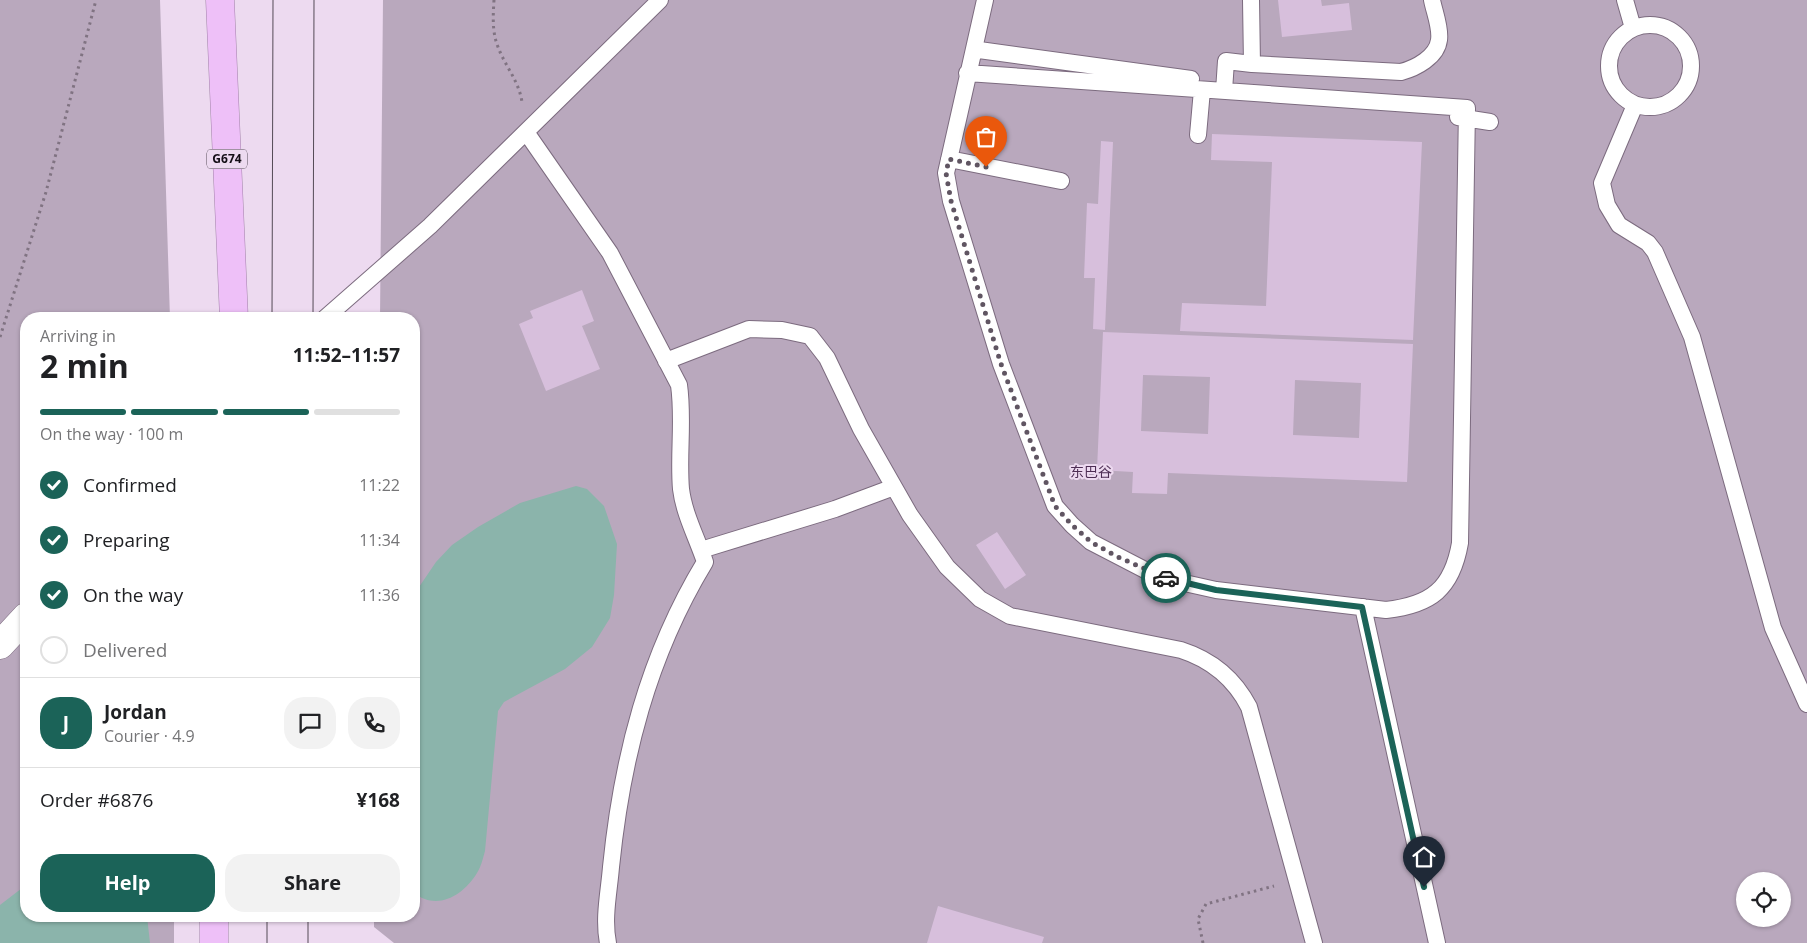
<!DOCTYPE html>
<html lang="en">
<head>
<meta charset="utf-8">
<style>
	body { margin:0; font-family:"Open Sans","Noto Sans SC",sans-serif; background:#f2f2f2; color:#202124; height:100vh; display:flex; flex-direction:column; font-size:19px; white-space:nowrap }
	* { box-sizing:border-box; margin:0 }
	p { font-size:16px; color:#757577 }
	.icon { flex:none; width:28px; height:28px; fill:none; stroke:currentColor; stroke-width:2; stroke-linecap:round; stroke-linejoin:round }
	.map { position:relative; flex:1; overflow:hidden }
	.details { position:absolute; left:20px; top:312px; width:400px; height:610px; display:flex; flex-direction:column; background:#fff; border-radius:20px; box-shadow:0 1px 4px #0004 }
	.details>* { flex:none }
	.tools { position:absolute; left:1736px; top:872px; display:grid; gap:10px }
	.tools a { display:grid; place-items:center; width:55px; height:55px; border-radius:50%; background:#fff; box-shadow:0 1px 4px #0004; font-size:25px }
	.pin { position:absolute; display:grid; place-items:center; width:42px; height:42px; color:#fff; margin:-51px -21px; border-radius:50% 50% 50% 0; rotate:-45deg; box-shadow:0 0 5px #0007 }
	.pin .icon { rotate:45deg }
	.courier { position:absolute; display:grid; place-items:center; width:50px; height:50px; margin:-25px; border:4px solid #1b6358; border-radius:50%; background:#fff; color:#222; box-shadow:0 1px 6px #0007 }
	.overview em { font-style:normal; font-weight:700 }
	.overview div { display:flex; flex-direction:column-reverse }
	.overview { display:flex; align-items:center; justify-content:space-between; height:85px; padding:0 20px }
	h1 { font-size:32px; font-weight:700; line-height:38px }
	.bar { display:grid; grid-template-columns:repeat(4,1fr); gap:8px 5px; align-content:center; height:60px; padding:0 20px }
	.bar i { height:6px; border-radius:4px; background:#e0e0e0 }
	.bar .current { background:#1b6358 }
	.bar p { grid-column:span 4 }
	.line { display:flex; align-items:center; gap:12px; padding:0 20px; border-top:1px solid #e0e0e0 }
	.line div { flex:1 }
	.round { display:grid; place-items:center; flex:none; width:52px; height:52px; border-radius:20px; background:#f2f2f2 }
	ol { padding:0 20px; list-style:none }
	li { display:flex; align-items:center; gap:15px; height:55px }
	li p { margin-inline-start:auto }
	li .icon { padding:5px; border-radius:50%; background:#1b6358; color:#fff; stroke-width:4 }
	li:last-child { color:#757577 }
	li i { width:28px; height:28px; border:2px solid #e0e0e0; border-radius:50% }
	.action { display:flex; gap:10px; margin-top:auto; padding:10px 20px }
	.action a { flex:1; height:58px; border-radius:20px; background:#1b6358; color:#fff; font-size:20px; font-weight:700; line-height:58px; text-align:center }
	.action a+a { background:#f2f2f2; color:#202124 }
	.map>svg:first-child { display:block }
	.green { fill:#b9a8bd; fill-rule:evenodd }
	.water { fill:#8bb4ab }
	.building { fill:#d7bfdc; fill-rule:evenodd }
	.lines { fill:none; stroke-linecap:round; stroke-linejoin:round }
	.lane-casing { stroke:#7c6b7f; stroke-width:18 }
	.street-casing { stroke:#7c6b7f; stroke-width:29 }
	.highway-casing { stroke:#a282a9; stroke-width:29 }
	.path { stroke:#807382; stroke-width:3; stroke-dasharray:2.5 4; stroke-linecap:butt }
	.lane { stroke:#fff; stroke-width:16 }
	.street { stroke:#fff; stroke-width:28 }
	.highway { stroke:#eec0f8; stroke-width:28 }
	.tram { stroke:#544a56; stroke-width:1 }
	.done { stroke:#605562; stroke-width:5; stroke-dasharray:0 9 }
	.route { stroke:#1b6358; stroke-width:6 }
	.labels { text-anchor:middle; stroke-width:4; stroke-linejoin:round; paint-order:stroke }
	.shield { fill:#eddaf0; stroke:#554b57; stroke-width:1 }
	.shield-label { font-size:12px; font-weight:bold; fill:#140e16 }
	.park-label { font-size:14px; fill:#4d2d54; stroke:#eddaf0 }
</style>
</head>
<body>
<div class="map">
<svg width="1807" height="943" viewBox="0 0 1807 943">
	<rect width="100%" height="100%" fill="#eddaf0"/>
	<path class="green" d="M0,0H160L170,319H26V916H174V943H0Z
		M383,0H1807V943H394L374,927V916H414V319H380ZM1745,881H1782V919H1745Z"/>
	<path class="water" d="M576,486L587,489L604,506L617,544L614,595L610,618L592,647L565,669L504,702L498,711L485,851C483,858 481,867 477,873C463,896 437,911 414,893V635L417,590L436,562L452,545L478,527L520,503Z
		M26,885V916H147L150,943H0V905Z"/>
	<path class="building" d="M1278,0H1321L1322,6L1349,3L1352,30L1282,37Z
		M1212,134L1422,142L1413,340L1180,331L1182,303L1266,306L1272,162L1211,160Z
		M1101,141L1113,142L1105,330L1093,329L1095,278H1084L1087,203L1098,204Z
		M582,290L594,321L582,326L600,369L546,391L519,324L533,318L530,311Z
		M1103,332L1413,344L1407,482L1168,473L1167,494L1132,493L1133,472L1097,470ZM1143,375L1210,377L1208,434L1141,431ZM1295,380L1361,383L1359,438L1293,435Z
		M997,532L1026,575L1005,589L976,545Z
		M938,906L1044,937L1042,943H927Z"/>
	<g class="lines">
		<defs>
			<path id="lane" d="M1625,0L1633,28
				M1609 66a41 41 0 1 1 82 0a41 41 0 1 1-82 0Z
				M979,50L1191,79
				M1252,64L1401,72C1416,68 1437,57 1439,40C1441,28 1434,11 1432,0
				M967,73L1467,108L1460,543C1452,589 1431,605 1386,610L1216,590L1180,582L1145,570L1091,542L1072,525L1055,506L1001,364L951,201L946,173L985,0
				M1224,91L1226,61L1252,64L1251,0
				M1635,105L1602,183L1607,205L1619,225L1648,243L1655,252L1692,337L1773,628L1807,704
				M1458,117L1490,122
				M526,132L610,253L679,385C684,420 678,454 681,489C684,514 697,538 705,562C648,656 622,758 611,867C609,892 603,918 608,943
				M1198,135L1202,90
				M949,159L1061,181
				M324,319L430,226L660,0
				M666,361L749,329L782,330L810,336L827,358L861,429L910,515L947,567L980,599L1010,616L1181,650C1212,660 1234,678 1249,707L1314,943
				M701,550L835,509L894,487
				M1363,607L1437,943"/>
			<path id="street" d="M0,645L26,617"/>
			<path id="highway" d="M220,0L234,319
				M214,943V916"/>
		</defs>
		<use href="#lane" class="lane-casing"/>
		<use href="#street" class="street-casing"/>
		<use href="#highway" class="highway-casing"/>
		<path class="path" d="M494,0C493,16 492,32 498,47C505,66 519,81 522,102
			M0,337L46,192L96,0
			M1203,943L1198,919L1206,904L1274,886"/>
		<use href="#lane" class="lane"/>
		<use href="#street" class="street"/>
		<use href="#highway" class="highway"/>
		<path class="tram" d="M272,319L273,0
			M313,319L314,0
			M267,943V916
			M308,943V916"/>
	</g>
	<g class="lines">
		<path class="done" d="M986,167L949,159L946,173L951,201L1001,364L1055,506L1072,525L1091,542L1118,557L1166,578"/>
		<path class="route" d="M1166,578L1216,590L1362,607L1424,887"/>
	</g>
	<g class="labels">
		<rect class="shield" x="207" y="149.5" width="40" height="19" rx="4"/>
		<g class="shield-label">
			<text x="227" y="163">G674</text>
		</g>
		<g class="park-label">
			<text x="1091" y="477">东巴谷</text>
		</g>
	</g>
</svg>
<div class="tools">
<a><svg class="icon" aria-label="locate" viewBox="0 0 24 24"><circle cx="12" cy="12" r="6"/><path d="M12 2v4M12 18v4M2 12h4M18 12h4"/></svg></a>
</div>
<div class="pin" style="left:986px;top:167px;background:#ea580c"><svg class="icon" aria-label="bag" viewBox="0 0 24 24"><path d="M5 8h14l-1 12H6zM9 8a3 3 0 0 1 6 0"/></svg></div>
<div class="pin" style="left:1424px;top:887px;background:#1f2937"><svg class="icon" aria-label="home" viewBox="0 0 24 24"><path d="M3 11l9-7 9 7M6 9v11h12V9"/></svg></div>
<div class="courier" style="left:1166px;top:578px"><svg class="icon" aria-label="car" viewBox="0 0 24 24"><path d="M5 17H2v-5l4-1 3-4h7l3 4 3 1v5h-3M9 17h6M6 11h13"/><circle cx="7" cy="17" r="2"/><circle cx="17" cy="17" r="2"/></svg></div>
<section class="details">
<div class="overview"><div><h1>2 min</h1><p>Arriving in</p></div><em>11:52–11:57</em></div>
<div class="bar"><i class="current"></i><i class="current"></i><i class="current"></i><i></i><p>On the way · 100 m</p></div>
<ol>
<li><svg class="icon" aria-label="check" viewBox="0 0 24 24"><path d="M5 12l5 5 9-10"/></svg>Confirmed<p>11:22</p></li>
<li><svg class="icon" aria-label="check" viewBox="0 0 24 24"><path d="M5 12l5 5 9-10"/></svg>Preparing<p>11:34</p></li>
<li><svg class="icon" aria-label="check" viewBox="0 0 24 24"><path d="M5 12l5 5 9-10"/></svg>On the way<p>11:36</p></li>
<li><i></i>Delivered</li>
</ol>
<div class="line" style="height:90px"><b class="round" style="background:#1b6358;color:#fff">J</b><div><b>Jordan</b><p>Courier · 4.9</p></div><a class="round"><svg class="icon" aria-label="chat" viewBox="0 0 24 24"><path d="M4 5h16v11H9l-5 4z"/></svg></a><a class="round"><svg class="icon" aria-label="phone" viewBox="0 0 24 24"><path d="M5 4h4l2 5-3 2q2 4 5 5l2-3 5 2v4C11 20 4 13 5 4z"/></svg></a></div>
<div class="line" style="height:65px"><div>Order #6876</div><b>¥168</b></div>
<div class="action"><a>Help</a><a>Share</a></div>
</section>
</div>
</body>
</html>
